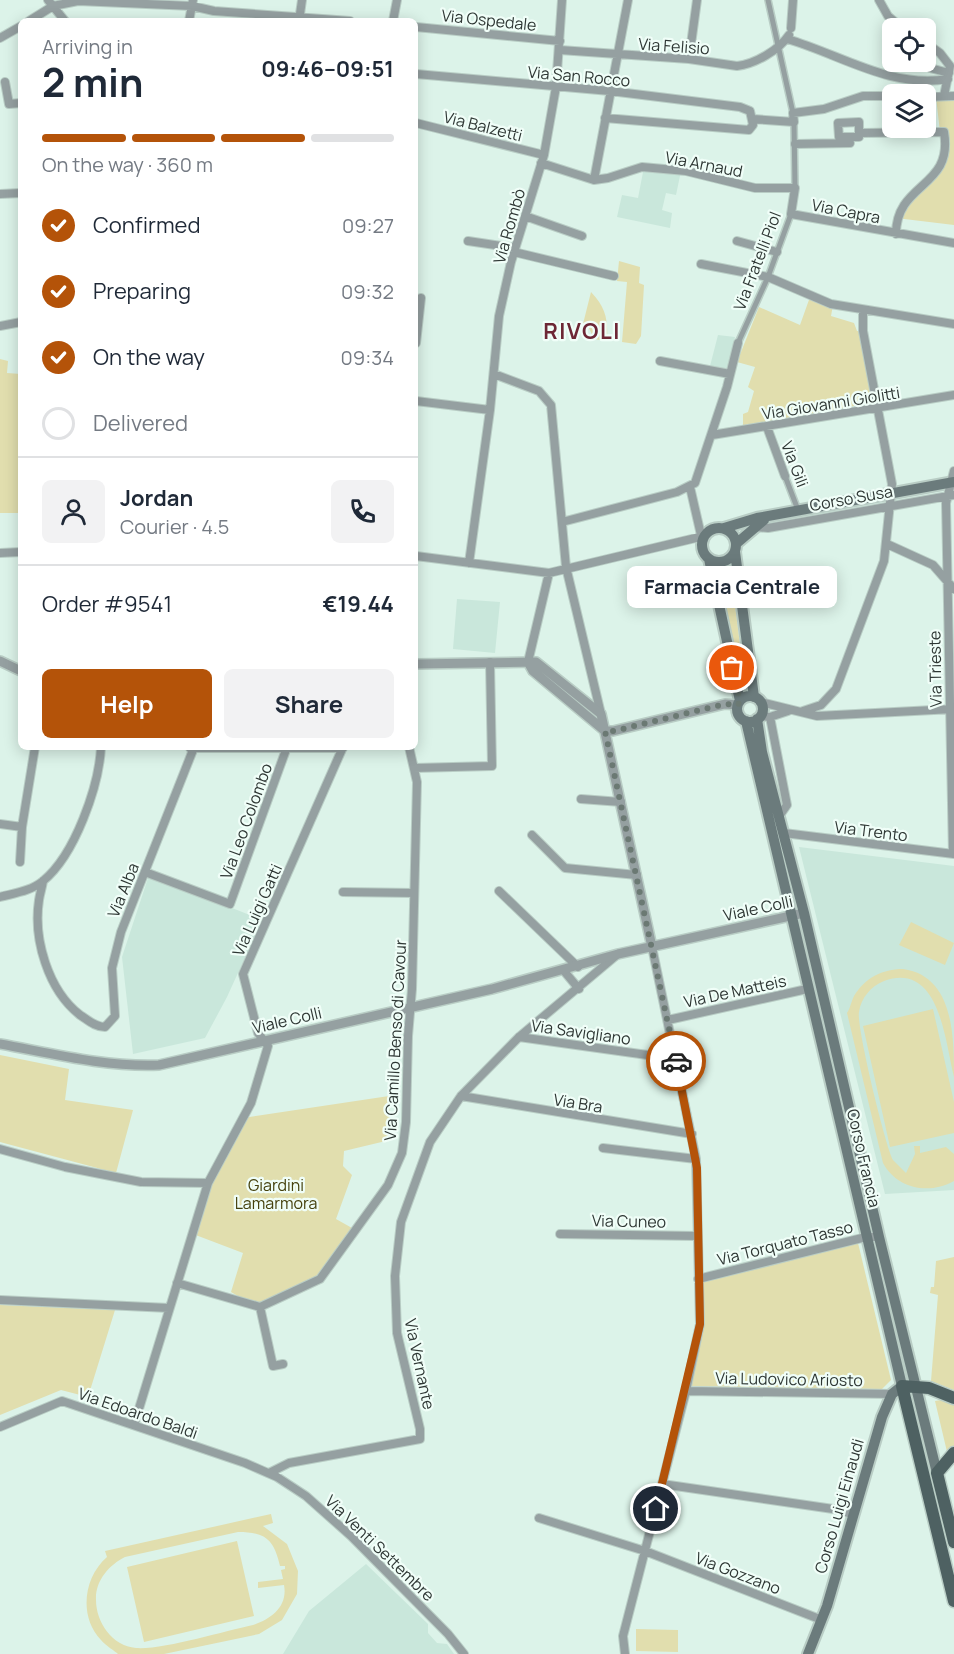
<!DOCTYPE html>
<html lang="en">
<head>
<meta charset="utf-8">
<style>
	body { margin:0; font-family:Manrope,sans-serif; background:#f2f2f3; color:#1f2937; height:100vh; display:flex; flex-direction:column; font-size:22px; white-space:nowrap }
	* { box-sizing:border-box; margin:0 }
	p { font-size:20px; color:#747a83 }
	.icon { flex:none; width:33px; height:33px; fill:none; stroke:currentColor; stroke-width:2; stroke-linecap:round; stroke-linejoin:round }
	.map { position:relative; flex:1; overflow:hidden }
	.sheet { position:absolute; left:18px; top:18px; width:400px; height:732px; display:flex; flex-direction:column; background:#fff; border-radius:9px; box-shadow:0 3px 15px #0003 }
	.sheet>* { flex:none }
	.buttons { position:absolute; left:882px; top:18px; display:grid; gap:12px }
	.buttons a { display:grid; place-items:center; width:54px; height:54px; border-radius:9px; background:#fff; box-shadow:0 3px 15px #0003; font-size:30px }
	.pin { position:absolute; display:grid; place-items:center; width:51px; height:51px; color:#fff; margin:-26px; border:3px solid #fff; border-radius:50%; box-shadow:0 2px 6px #0007 }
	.courier { position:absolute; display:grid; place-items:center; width:60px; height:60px; margin:-30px; border:4px solid #b45309; border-radius:50%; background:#fff; color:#222; box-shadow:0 2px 8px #0007 }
	.bubble { position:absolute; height:42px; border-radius:9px; background:#fff; box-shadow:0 3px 15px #0003; font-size:20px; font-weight:700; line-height:42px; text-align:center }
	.overview em { font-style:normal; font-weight:700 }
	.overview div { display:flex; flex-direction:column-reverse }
	.overview { display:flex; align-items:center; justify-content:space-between; height:102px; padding:0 24px }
	h1 { font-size:39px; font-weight:700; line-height:45px }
	.bar { display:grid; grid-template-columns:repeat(4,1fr); gap:9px 6px; align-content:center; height:72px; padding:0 24px }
	.bar i { height:8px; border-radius:4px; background:#e0e1e3 }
	.bar .selected { background:#b45309 }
	.bar p { grid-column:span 4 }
	.line { display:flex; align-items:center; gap:15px; padding:0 24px; border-top:2px solid #e0e1e3 }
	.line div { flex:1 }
	.round { display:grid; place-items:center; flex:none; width:63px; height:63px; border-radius:9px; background:#f2f2f3 }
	ol { padding:0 24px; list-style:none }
	li { display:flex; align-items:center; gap:18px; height:66px }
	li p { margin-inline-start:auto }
	li .icon { padding:6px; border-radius:50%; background:#b45309; color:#fff; stroke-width:4 }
	li:last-child { color:#747a83 }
	li i { width:33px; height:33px; border:3px solid #e0e1e3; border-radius:50% }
	.cta { display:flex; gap:12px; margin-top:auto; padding:12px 24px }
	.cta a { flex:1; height:69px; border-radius:9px; background:#b45309; color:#fff; font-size:24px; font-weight:700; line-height:69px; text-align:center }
	.cta a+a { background:#f2f2f3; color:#1f2937 }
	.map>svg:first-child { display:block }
	.built { fill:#c9e7db }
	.green { fill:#e1deae; fill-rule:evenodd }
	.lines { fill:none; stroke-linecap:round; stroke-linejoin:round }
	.pedestrian-casing { stroke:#b9cdc5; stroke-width:8 }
	.minor-casing { stroke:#b9cdc5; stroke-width:10 }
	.tertiary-casing { stroke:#b9cdc5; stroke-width:12 }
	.secondary-casing { stroke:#b9cdc5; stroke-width:14 }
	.primary-casing { stroke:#b9cdc5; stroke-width:15 }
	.pedestrian { stroke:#95a0a1; stroke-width:5 }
	.minor { stroke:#95a0a1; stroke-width:8 }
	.tertiary { stroke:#95a0a1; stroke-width:9 }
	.secondary { stroke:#6b7b7c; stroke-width:10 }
	.primary { stroke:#4e6162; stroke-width:12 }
	.done { stroke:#6b7973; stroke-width:6; stroke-dasharray:0 10.8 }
	.route { stroke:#b45309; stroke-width:8 }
	.labels { text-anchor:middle; stroke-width:4.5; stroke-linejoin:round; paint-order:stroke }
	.street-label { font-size:16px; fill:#2e3734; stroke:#f0fef8 }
	.park-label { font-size:16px; fill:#45410c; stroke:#f0fef8 }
	.district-label { font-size:22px; font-weight:bold; letter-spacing:1.5px; fill:#6d2735; stroke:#f0fef8 }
</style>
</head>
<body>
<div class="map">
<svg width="954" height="1654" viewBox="0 0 954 1654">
	<rect width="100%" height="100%" fill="#dcf3e9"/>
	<path class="built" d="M644,167L681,171L676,195L666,193L662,210L672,213L670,228L617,217L622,195L638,198Z
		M718,335L735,337L727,374L709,370Z
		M457,599L500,602L495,653L453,649Z
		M799,847L954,866V1190L885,1194Z
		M149,875L262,920L227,997L205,1038L133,1054L122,957Z
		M366,1564L428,1624V1633L437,1643L447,1644L454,1654H283L309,1611Z"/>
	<path class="green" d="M936,97H954V225L896,218L911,194L930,182L947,154L940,132Z
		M619,261L640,267L639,283L644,285L641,336L636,344L622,342L627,282L617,281Z
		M591,292C606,308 608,319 607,341L594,339L588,326L583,324Z
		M810,297L833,305L831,316L854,323L857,331H863L873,388L865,404L743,426V414L748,412L754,391L748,387L755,367L737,362L759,307L800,325Z
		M0,359L8,361L7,373L21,374V513H0Z
		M731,573L742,661L739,663L736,662L716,577Z
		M911,922L954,943L945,965L899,945Z
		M903,969C954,976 954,1037 954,1077C945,1042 940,961 884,981C871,986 861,998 859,1012C856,1025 885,1145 893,1160L906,1173L915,1154L914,1146H920V1153L946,1147L954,1154V1181C929,1195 897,1189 883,1163L847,1013C850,1009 851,1002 854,996C865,978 882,969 903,969Z
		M933,1009L954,1102V1133L890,1147L863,1026Z
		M0,1055L69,1069L65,1100L133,1110L116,1173L0,1142Z
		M389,1096L390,1140L344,1151L343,1166L352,1175L336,1219L352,1228L316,1281L255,1306L231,1292L243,1253L193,1234L208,1183L243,1118Z
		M858,1243L891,1380L882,1389L690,1386L704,1324L702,1281Z
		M954,1257V1390L931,1381L938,1295L930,1293L931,1287H934L936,1261Z
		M0,1305L115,1310L88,1397L61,1390L0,1415Z
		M941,1400L954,1405V1449L948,1456L935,1401Z
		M271,1514L273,1523L263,1526L287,1544L298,1571L297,1594L282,1620L259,1634L164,1654H118C115,1651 106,1646 101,1640C79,1617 83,1578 107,1557L105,1551ZM238,1532C266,1532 274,1540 280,1566H285V1569L281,1570L283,1579L258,1582V1588L284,1585C288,1606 272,1619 253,1625C224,1631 163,1650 136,1648C112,1646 96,1622 96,1600C95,1581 109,1565 125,1557Z
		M237,1541L254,1616L144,1642L127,1567Z
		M636,1629L678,1630V1652L636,1651Z"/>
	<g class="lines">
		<defs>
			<path id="pedestrian" d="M768,0L793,113
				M794,122L795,188
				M738,343L768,277L791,214
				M785,476L798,510"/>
			<path id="minor" d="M48,0L65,21
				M879,0L888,16L902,28
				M29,21L53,6L78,1L192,6L214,11L350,21
				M189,21L193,0
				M299,21L302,0
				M393,21L397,0
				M416,27L560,41
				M791,28L793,0
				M0,38L21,26
				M787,39C840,54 890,89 948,79
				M926,43L940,53L950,66L944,96
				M560,50L689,59L737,66C755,64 779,50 789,35
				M689,59L697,0
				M930,68L949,73
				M416,74L610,91L740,107L750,111L753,125L749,130L605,118
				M5,82L9,104L21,103
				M926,97L954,96
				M753,119L794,122L793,113L824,109L863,96H892
				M859,122V137H839L838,123Z
				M416,123L544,155
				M859,133L944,132C954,188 896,182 896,234
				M795,144L850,143
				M541,163L594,180L608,178L642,167L686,171L755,188H795L791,214L954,243
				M594,180L628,0
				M0,194L21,193
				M525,216L582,236
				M468,241L515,248
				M737,241L777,252
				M514,252L614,276
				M701,264L768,277L831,304L954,324
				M0,326L21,322
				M416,343L421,298
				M660,361L730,374
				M494,374L539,391L551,405L566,567L601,714
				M416,401L490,410
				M767,427L785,476
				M712,435L954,395
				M690,487L701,535
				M562,522L677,492L695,483L727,387L738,343
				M754,527L768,528L954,495
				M887,544L933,565L954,589
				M0,553L21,552
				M416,556L549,573L704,536
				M469,563L490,410L499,316L511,262L544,155L556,87L562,0
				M528,662L549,573
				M760,702L817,716L953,709
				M803,711L821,705L836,689L884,561L892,484L863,331V310
				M760,716L770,717L788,711
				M770,717L787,805L780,815
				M190,748H343
				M414,768L492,766L490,662
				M581,799L621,802
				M0,824L22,827
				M784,833L954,854
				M532,835L565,868L637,875
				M953,854L946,503L954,471
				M20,862L22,827L35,747
				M145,872L230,904L287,747
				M43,881C42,888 40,893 39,900C33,939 48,990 80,1015C88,1020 95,1027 105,1027L115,1016L112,968L121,932L193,750
				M499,891L578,967
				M343,892L414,893
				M0,897C15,893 31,891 43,881C75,855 99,786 101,747
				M564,971L579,989
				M668,1020L807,989
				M519,1037L676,1059
				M461,1096L692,1134
				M603,1148L696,1159
				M0,1149L65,1167L141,1182L208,1183
				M560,1234L698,1236
				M698,1279L866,1237H879
				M177,1283L260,1307L320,1279L388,1185L402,1153L406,1122L408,1036L412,989L417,782L409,747
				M0,1300L169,1308
				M260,1307L273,1366L283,1364
				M686,1391L892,1394
				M134,1425L208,1183L251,1103L268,1046L258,1033L243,974L343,747
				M0,1427L62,1401L245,1463L277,1477L306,1496L351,1536L448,1634L464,1654
				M269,1473L289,1463L420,1439V1429L397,1333L395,1276L401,1222L430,1142L461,1096L519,1037L618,954
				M662,1484L840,1510L854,1515
				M539,1518L645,1551L822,1620
				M625,1654L623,1636L686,1391L700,1324L696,1159L652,947"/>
			<path id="tertiary" d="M0,661L21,671
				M528,662L533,671L605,731
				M416,664L536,662L601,714L652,947
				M605,731H613L725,704L738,705
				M0,1044C54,1054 104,1067 159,1065L492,989L618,954L804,913"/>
			<path id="secondary" d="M702 545a17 17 0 1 1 34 0a17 17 0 1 1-34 0Z
				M724,528L757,518L954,482
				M737,543L764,520
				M735,552L754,697
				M709,559L740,701
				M737 709a13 13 0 1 1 26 0a13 13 0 1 1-26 0Z
				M757,719L762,752L804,913L879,1237L937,1473
				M746,721L902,1386L892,1394L882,1417L827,1606L808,1654"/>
			<path id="primary" d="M954,1398L929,1388L902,1386L954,1601
				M954,1453L937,1473L954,1542"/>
		</defs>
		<use href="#pedestrian" class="pedestrian-casing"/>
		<use href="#minor" class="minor-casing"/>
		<use href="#tertiary" class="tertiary-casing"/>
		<use href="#secondary" class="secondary-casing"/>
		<use href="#primary" class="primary-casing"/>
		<use href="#pedestrian" class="pedestrian"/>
		<use href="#minor" class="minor"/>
		<use href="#tertiary" class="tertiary"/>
		<use href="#secondary" class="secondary"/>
		<use href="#primary" class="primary"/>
	</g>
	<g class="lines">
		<path class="done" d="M676,1061L605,731H614L725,704L738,705L740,701L732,668"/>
		<path class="route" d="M656,1509L700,1324L697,1168L676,1061"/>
	</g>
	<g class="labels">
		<g class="street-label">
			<text transform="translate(489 20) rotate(6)" y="6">Via Ospedale</text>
			<text transform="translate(674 46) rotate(4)" y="6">Via Felisio</text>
			<text transform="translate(579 76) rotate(5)" y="6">Via San Rocco</text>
			<text transform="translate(483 126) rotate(14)" y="6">Via Balzetti</text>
			<text transform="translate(704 164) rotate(11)" y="6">Via Arnaud</text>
			<text transform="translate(846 211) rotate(11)" y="6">Via Capra</text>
			<text transform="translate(509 226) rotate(-74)" y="6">Via Rombò</text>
			<text transform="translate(757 261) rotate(-69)" y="6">Via Fratelli Piol</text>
			<text transform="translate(831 403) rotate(-9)" y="6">Via Giovanni Giolitti</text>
			<text transform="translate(795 464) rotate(69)" y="6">Via Gili</text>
			<text transform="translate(851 498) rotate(-10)" y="6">Corso Susa</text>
			<text transform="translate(935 669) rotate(-91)" y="6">Via Trieste</text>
			<text transform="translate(246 821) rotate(-70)" y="6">Via Leo Colombo</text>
			<text transform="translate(871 831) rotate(7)" y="6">Via Trento</text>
			<text transform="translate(123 890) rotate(-68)" y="6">Via Alba</text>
			<text transform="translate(758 908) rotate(-12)" y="6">Viale Colli</text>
			<text transform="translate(257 910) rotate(-66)" y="6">Via Luigi Gatti</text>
			<text transform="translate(735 991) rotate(-12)" y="6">Via De Matteis</text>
			<text transform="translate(287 1020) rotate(-13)" y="6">Viale Colli</text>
			<text transform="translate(581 1032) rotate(8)" y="6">Via Savigliano</text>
			<text transform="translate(395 1040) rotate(-87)" y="6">Via Camillo Benso di Cavour</text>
			<text transform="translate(578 1103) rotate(9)" y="6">Via Bra</text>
			<text transform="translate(864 1158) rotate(77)" y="6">Corso Francia</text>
			<text transform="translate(629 1221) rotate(1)" y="6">Via Cuneo</text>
			<text transform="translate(785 1243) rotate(-14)" y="6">Via Torquato Tasso</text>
			<text transform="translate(420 1364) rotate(78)" y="6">Via Vernante</text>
			<text transform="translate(789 1379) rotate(1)" y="6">Via Ludovico Ariosto</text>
			<text transform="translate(138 1413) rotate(19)" y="6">Via Edoardo Baldi</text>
			<text transform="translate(839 1506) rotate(-74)" y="6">Corso Luigi Einaudi</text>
			<text transform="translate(380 1548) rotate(44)" y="6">Via Venti Settembre</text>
			<text transform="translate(738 1573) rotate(21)" y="6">Via Gozzano</text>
		</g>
		<g class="park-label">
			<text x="276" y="1191">Giardini<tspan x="276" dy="18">Lamarmora</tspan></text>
		</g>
		<g class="district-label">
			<text x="582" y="339">RIVOLI</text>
		</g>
	</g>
</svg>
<div class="buttons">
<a><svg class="icon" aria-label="locate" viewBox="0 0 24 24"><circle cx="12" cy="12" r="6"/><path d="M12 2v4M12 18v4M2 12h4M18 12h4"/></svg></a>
<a><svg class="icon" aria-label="layers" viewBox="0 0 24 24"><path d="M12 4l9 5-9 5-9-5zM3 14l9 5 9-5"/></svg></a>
</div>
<div class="pin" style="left:732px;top:668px;background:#ea580c"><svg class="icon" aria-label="bag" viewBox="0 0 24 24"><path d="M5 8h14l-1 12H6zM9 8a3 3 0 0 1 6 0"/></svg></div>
<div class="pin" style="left:656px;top:1509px;background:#1f2937"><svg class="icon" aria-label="home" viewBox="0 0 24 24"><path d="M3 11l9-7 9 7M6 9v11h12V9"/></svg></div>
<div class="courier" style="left:676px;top:1061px"><svg class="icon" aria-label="car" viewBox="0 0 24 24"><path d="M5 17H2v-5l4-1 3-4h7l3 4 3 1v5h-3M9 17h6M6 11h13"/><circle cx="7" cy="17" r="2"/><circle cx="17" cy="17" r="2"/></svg></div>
<div class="bubble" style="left:627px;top:566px;width:210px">Farmacia Centrale</div>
<section class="sheet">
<div class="overview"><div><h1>2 min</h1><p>Arriving in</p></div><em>09:46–09:51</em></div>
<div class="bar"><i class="selected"></i><i class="selected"></i><i class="selected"></i><i></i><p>On the way · 360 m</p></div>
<ol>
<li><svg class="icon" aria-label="check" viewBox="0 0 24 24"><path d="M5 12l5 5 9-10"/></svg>Confirmed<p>09:27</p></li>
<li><svg class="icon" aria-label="check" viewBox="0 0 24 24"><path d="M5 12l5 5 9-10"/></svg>Preparing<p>09:32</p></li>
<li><svg class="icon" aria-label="check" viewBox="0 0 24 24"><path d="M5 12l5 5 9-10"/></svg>On the way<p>09:34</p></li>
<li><i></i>Delivered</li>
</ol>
<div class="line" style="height:108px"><a class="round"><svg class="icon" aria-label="person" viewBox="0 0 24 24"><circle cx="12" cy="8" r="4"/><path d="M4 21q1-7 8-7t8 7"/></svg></a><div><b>Jordan</b><p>Courier · 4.5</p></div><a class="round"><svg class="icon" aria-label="phone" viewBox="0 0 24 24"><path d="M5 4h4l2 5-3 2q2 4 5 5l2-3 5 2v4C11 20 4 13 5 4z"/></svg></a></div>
<div class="line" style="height:78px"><div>Order #9541</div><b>€19.44</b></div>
<div class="cta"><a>Help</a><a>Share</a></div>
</section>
</div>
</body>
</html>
